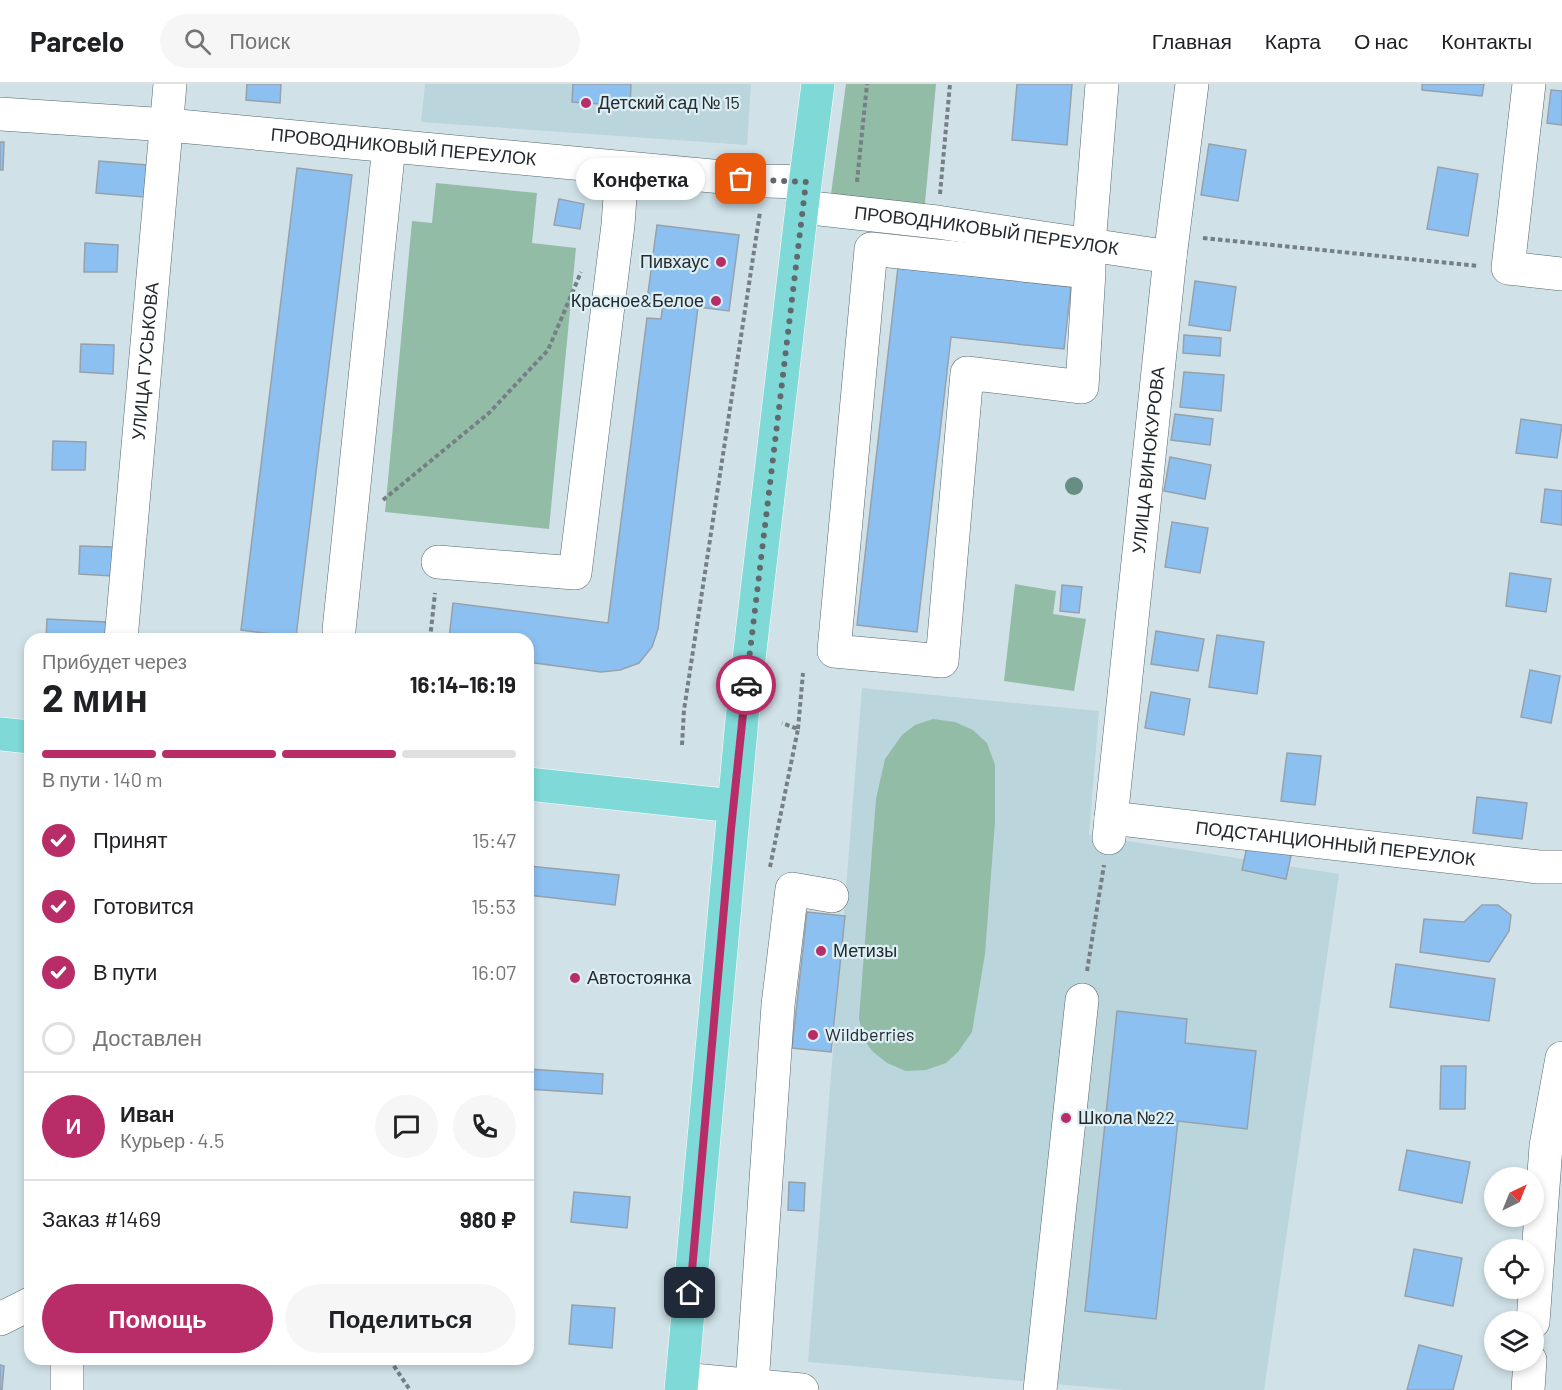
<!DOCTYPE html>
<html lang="ru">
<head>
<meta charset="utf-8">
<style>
	body { margin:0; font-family:Barlow,sans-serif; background:#f6f6f6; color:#202124; height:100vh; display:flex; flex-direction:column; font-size:22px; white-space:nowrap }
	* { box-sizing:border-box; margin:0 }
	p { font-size:20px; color:#757577 }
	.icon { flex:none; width:33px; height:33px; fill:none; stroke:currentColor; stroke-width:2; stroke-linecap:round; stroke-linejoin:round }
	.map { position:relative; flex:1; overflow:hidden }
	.sheet { position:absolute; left:24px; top:549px; width:510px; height:732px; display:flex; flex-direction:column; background:#fff; border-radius:18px; box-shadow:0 3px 9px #0003 }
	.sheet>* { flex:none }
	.needle { width:39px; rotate:43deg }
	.controls { position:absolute; left:1484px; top:1083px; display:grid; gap:12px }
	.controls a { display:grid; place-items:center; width:60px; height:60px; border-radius:50%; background:#fff; box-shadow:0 3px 9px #0003; font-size:30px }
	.pin { position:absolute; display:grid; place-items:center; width:51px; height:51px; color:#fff; margin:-26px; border-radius:12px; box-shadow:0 3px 9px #0006 }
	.courier { position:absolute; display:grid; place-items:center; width:60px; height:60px; margin:-30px; border:4px solid #b82d67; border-radius:50%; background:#fff; color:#222; box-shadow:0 2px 8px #0007 }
	.bubble { position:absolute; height:42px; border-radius:21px; background:#fff; box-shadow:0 3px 9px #0003; font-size:20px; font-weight:700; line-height:42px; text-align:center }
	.head em { font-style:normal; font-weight:700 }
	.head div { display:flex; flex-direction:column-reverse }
	.head { display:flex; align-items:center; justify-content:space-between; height:102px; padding:0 18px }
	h1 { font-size:39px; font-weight:700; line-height:45px }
	.bar { display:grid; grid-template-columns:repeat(4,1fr); gap:9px 6px; align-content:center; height:72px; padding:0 18px }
	.bar i { height:8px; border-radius:4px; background:#e0e0e0 }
	.bar .selected { background:#b82d67 }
	.bar p { grid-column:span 4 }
	.line { display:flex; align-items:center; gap:15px; padding:0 18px; border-top:2px solid #e0e0e0 }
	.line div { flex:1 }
	.round { display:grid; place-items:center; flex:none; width:63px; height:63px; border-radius:32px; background:#f6f6f6 }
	ol { padding:0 18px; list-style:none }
	li { display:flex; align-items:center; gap:18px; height:66px }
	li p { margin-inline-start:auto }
	li .icon { padding:6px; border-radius:50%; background:#b82d67; color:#fff; stroke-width:4 }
	li:last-child { color:#757577 }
	li i { width:33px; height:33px; border:3px solid #e0e0e0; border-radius:50% }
	.primary-button { display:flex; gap:12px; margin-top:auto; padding:12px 18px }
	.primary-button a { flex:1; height:69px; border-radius:36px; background:#b82d67; color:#fff; font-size:24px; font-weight:700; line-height:69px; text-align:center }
	.primary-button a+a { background:#f6f6f6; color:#202124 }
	header { display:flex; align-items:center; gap:36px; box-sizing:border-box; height:84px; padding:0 30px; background:#fff; border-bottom:2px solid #e0e0e0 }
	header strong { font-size:28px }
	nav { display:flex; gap:33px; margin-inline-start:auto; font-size:21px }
	.search { width:420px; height:54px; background:#f6f6f6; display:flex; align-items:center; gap:15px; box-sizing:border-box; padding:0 21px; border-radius:33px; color:#757577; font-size:22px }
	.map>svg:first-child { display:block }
	.built { fill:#bbd5dd }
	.green { fill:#93bca7 }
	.building { fill:#8cc0f1; stroke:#96a1ac; stroke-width:1.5 }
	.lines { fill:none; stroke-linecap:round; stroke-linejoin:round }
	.minor-casing { stroke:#56666b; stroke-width:34 }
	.major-casing { stroke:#fff; stroke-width:34 }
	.path { stroke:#758085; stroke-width:4; stroke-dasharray:4.5 3; stroke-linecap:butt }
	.minor { stroke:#fff; stroke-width:33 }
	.major { stroke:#7fdad7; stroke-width:33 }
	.tree { fill:#678e84 }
	.done { stroke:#606a6e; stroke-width:6; stroke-dasharray:0 10.8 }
	.route { stroke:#b82d67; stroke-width:8 }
	.poi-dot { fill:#b82d67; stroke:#ddeff5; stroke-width:2 }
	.labels { text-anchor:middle; stroke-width:4.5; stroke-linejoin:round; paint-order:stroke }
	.poi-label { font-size:18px; fill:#242a2d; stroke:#ddeff5; text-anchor:start }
	.street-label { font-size:18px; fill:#242a2d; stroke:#ddeff5 }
</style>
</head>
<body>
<header>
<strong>Parcelo</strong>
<div class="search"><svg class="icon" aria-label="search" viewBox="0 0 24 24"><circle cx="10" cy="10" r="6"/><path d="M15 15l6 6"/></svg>Поиск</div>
<nav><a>Главная</a><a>Карта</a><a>О нас</a><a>Контакты</a></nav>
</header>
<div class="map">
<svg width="1562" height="1306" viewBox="0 0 1562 1306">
	<rect width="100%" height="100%" fill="#d0e2e8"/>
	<path class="built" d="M425,0H751L747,61L421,38Z
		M862,604L1099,627L1089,751L1339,790L1264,1306H1123L808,1278Z"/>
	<path class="green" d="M846,0H936L924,130L830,117Z
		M436,99L537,109L532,159L576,164L549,445L385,428L412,137L432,139Z
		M1015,500L1056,507L1053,530L1086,535L1074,607L1004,597Z
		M933,635L955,638L973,646L987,659L995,681V738L985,870L972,948L958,968L946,979L926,986L906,987L887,979L872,967L863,954L859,934L876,715L885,675L902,651L915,641Z"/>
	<path class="building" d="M247,0H281L280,19L246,16Z
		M573,0H631L630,22L572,18Z
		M1017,0H1072L1067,61L1012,56Z
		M1422,0H1484L1482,12L1422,6Z
		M1551,6L1562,7V41L1547,39Z
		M0,58H4L3,86H0Z
		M1209,60L1246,66L1238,117L1201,111Z
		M99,77L147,81L144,113L96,109Z
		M1438,83L1478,90L1468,152L1427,145Z
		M297,84L352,91L296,553L241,546Z
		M559,115L584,120L580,145L554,141Z
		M657,141L739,151L729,227L698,223L658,545L652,563L639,579L620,586L601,588L528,578V555H449L453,519L608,539L647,234L661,235L663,219L647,217Z
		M85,159L118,161L117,188H84Z
		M898,183L1071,203L1064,265L951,253L917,548L857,541Z
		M1195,197L1236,203L1230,247L1189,241Z
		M1184,251L1221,254L1220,272L1183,269Z
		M81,260L114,261L113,290L80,288Z
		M1184,288L1224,291L1221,327L1180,323Z
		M1175,330L1213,335L1210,361L1171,356Z
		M1521,335L1562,341L1557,374L1516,369Z
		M53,357L86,358L85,386H52Z
		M1170,373L1211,381L1205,415L1164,407Z
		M1545,405L1562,407V441L1541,438Z
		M1172,438L1208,444L1200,489L1165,483Z
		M80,462L113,463V492L79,490Z
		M1510,489L1551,495L1546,528L1506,522Z
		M1062,501L1082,503L1079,529L1060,527Z
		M47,535L106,538L105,555H46Z
		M1156,547L1204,555L1198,587L1151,580Z
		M1217,551L1264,558L1257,610L1209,603Z
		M1530,586L1560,592L1551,639L1521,633Z
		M1151,608L1190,615L1184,651L1145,644Z
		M1287,669L1321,672L1315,721L1281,717Z
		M1477,713L1527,719L1522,755L1473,749Z
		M1248,758L1292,767L1286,795L1242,786Z
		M528,782L619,791L615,821L528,811Z
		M1482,821H1498L1511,831L1509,847L1489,878L1420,868L1424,835L1464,838Z
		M807,828L845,832L831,968L792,964Z
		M1396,880L1495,895L1489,937L1390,923Z
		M1117,927L1187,935L1185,959L1256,967L1247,1045L1178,1037L1156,1235L1085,1227Z
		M1441,982H1466L1465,1025H1440Z
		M528,985L603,990L602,1010L528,1005Z
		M1407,1066L1470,1078L1462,1119L1399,1106Z
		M789,1098L805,1099L804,1127L788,1126Z
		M574,1108L630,1113L627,1144L571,1138Z
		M1414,1165L1462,1174L1453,1222L1405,1212Z
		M572,1221L615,1224L612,1264L569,1260Z
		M1419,1261L1462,1272L1453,1306H1407Z
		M0,1281L4,1282L2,1306H0Z"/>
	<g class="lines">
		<defs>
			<g id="minor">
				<path d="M1529,0L1508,184L1562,190"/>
				<path id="s1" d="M0,30L168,41L765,97L805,98"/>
				<path id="s2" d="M802,123L937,138L1170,173"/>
				<path d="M871,165L1089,188L1082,303L967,289L942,577L834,567Z"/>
				<path d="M1089,183V161L1102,0"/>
				<path d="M438,478L575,489L618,141L622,84"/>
				<path d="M339,546L389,62"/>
				<path id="s3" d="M121,555L170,0"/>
				<path id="s4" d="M1111,734L1539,783H1562"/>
				<path id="s5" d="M1109,754L1170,173L1192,0"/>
				<path d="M0,1235L30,1220"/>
				<path d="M1533,1238L1546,1062L1562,974"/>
				<path d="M682,1295L802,1306"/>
				<path d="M752,1301L778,921L792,805L832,812"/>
				<path d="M67,1306V1275"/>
				<path d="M1040,1306L1082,916"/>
				<path d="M1528,1306L1530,1276"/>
			</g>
			<path id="major" d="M0,650L30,653
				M528,700L734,722
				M681,1306L742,635L802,123L818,0"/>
		</defs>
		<use href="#minor" class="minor-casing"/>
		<use href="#major" class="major-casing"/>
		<path class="path" d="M857,98L867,0
			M940,110L950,0
			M1203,154L1479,182
			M383,416L489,329L548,266L581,188
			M430,555L435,509
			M798,645L803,589
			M682,661L684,626L760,128
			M770,783L798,645L782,639
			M1087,887L1104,781
			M391,1275L392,1279L410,1306"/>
		<use href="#minor" class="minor"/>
		<use href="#major" class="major"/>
	</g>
	<circle class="tree" cx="1074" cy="402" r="9"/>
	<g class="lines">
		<path class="done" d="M741,95L806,98L746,601"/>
		<path class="route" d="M690,1209L731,745L746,601"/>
	</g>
	<g class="poi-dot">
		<circle cx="586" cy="19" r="6"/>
		<circle cx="721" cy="178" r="6"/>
		<circle cx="716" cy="217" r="6"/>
		<circle cx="821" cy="867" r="6"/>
		<circle cx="575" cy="894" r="6"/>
		<circle cx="813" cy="951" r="6"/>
		<circle cx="1066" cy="1034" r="6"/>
	</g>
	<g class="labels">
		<g class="poi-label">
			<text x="598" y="25">Детский сад № 15</text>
			<text x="709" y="184" text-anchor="end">Пивхаус</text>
			<text x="704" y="223" text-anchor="end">Красное&amp;Белое</text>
			<text x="833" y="873">Метизы</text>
			<text x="587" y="900">Автостоянка</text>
			<text x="825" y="957">Wildberries</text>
			<text x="1078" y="1040">Школа №22</text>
		</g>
		<g class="street-label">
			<text dy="6" stroke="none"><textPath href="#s1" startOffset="405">ПРОВОДНИКОВЫЙ ПЕРЕУЛОК</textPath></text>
			<text dy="6" stroke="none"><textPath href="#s2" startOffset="186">ПРОВОДНИКОВЫЙ ПЕРЕУЛОК</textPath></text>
			<text dy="6" stroke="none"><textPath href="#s3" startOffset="279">УЛИЦА ГУСЬКОВА</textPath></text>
			<text dy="6" stroke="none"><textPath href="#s5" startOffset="380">УЛИЦА ВИНОКУРОВА</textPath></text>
			<text dy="6" stroke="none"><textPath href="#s4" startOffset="226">ПОДСТАНЦИОННЫЙ ПЕРЕУЛОК</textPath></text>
		</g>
	</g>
</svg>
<div class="controls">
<a><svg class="needle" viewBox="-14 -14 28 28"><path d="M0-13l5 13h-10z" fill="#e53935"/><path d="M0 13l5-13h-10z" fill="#757577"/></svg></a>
<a><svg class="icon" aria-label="locate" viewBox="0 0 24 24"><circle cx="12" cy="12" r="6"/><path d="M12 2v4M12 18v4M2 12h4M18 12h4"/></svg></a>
<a><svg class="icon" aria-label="layers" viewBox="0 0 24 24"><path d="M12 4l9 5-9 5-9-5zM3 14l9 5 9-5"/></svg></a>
</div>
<div class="pin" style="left:741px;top:95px;background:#ea580c"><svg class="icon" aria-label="bag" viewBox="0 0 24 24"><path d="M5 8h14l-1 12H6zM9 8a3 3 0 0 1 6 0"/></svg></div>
<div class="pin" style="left:690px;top:1209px;background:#1f2937"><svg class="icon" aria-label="home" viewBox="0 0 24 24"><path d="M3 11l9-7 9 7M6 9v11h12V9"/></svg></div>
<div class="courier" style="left:746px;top:601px"><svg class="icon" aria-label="car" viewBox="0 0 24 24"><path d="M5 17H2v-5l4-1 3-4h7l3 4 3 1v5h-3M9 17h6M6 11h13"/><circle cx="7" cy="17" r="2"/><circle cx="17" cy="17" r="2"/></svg></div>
<div class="bubble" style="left:576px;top:74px;width:129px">Конфетка</div>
<section class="sheet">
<div class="head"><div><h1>2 мин</h1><p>Прибудет через</p></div><em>16:14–16:19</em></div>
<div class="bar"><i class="selected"></i><i class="selected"></i><i class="selected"></i><i></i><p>В пути · 140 m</p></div>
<ol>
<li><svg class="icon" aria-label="check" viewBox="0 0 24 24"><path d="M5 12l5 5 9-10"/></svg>Принят<p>15:47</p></li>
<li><svg class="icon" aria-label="check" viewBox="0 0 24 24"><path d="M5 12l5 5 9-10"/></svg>Готовится<p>15:53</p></li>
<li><svg class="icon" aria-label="check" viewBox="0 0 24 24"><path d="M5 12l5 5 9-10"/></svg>В пути<p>16:07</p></li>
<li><i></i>Доставлен</li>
</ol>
<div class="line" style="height:108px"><b class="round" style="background:#b82d67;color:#fff">И</b><div><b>Иван</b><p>Курьер · 4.5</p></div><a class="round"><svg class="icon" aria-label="chat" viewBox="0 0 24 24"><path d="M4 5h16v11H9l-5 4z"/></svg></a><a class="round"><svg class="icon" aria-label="phone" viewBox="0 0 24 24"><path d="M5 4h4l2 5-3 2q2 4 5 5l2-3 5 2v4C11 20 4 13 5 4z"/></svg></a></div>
<div class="line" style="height:78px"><div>Заказ #1469</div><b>980 ₽</b></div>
<div class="primary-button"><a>Помощь</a><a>Поделиться</a></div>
</section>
</div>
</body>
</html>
